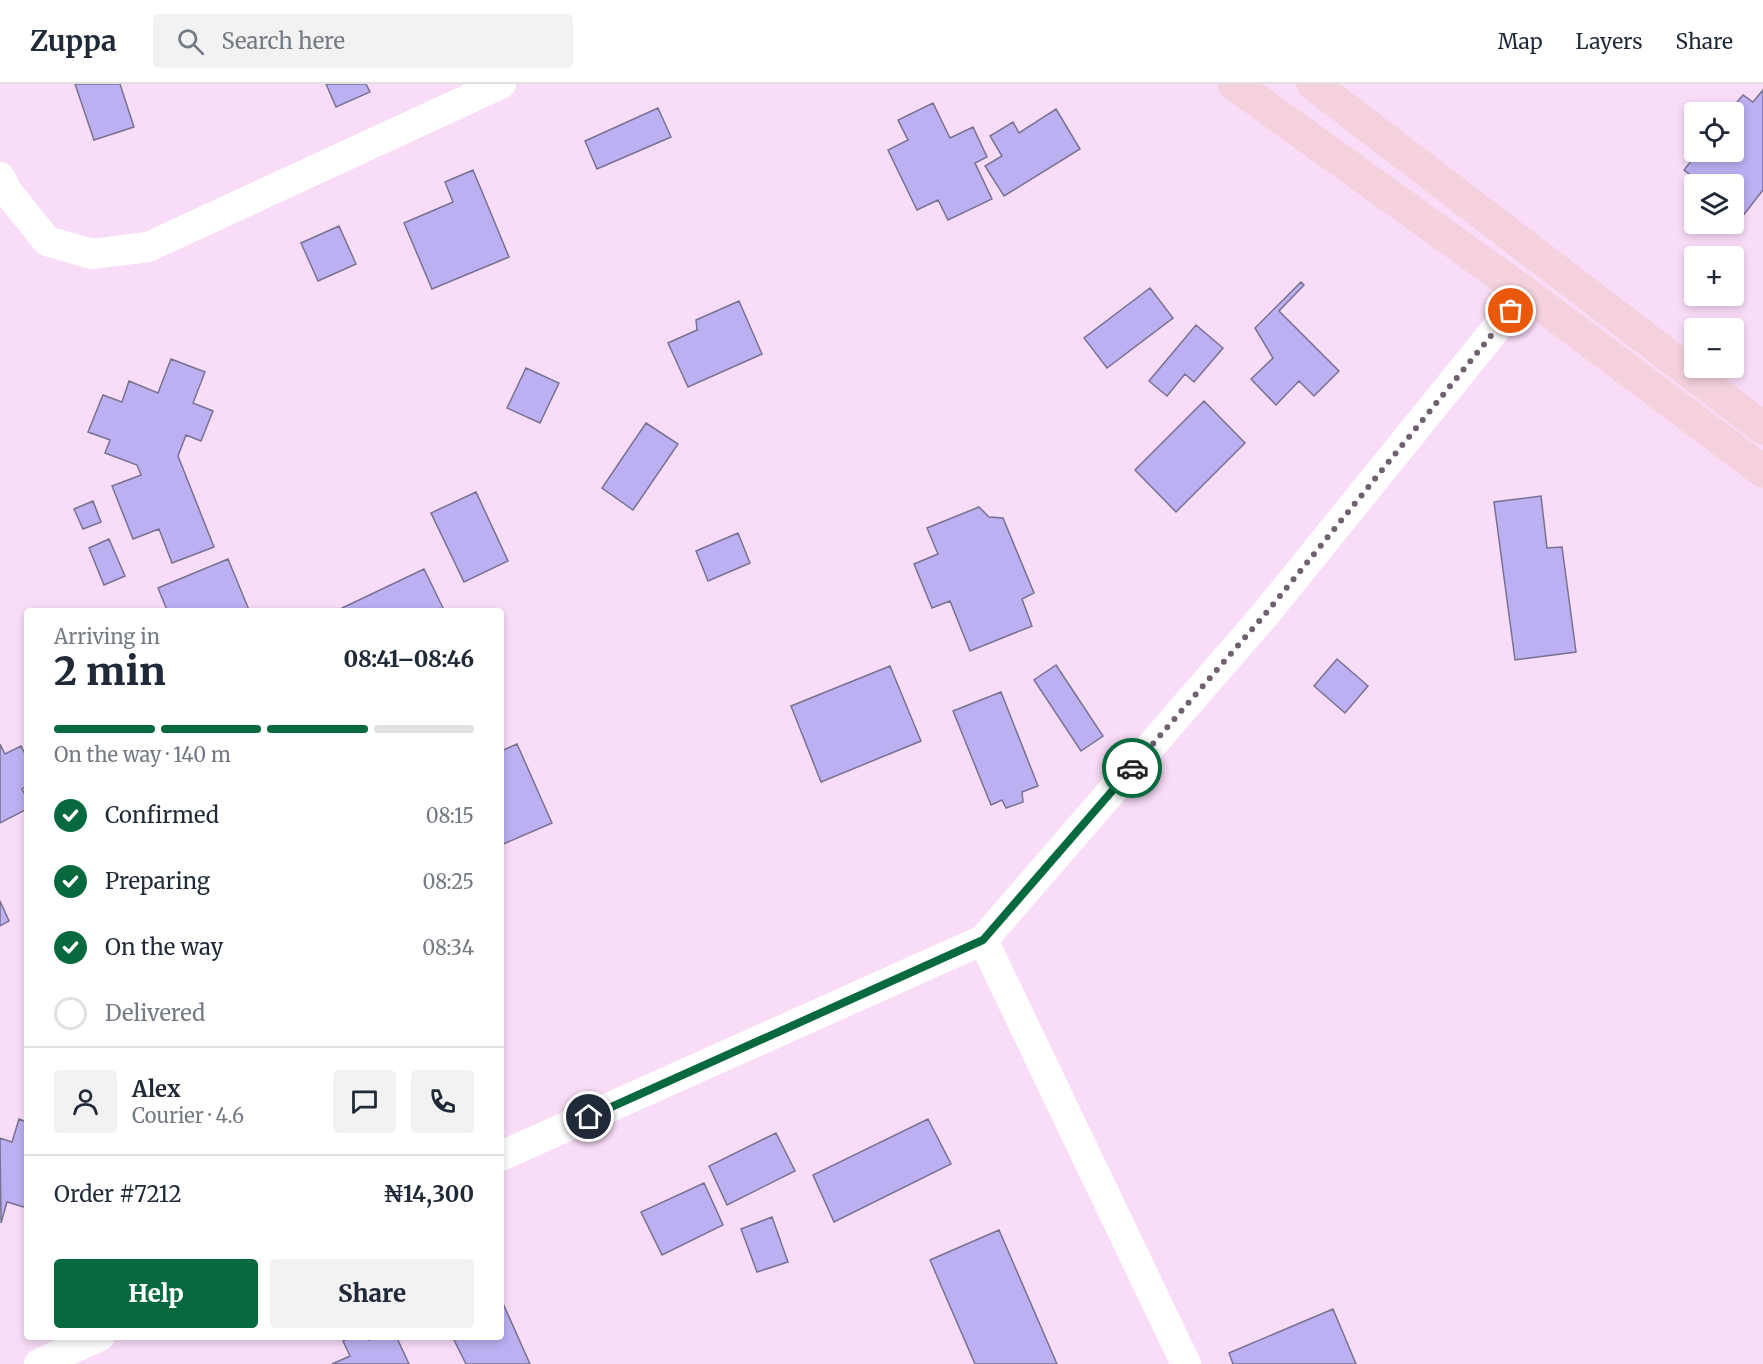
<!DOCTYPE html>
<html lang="en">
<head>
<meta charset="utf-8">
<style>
	body { margin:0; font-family:Merriweather,serif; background:#f2f2f3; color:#1f2937; height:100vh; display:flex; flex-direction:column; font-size:22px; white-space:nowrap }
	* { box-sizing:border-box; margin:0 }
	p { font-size:20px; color:#747a83 }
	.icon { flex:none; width:33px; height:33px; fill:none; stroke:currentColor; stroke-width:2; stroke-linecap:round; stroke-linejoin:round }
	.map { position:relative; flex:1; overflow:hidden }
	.details { position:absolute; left:24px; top:524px; width:480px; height:732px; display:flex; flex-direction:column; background:#fff; border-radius:6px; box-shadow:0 3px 9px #0003 }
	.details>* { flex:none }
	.tools { position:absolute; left:1684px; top:18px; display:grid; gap:12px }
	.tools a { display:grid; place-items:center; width:60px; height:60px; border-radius:6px; background:#fff; box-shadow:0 3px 9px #0003; font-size:30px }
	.pin { position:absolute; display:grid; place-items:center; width:51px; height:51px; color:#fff; margin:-26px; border:3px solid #fff; border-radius:50%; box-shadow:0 2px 6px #0007 }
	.courier { position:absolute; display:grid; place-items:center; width:60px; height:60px; margin:-30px; border:4px solid #07693e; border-radius:50%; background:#fff; color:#222; box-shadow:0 2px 8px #0007 }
	.summary em { font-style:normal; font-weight:800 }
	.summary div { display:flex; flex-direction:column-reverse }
	.summary { display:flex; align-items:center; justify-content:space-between; height:102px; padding:0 30px }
	h1 { font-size:39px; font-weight:800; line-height:45px }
	.bar { display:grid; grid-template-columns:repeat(4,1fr); gap:9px 6px; align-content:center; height:72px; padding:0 30px }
	.bar i { height:8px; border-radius:4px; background:#e0e1e3 }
	.bar .current { background:#07693e }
	.bar p { grid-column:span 4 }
	.line { display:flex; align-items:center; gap:15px; padding:0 30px; border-top:2px solid #e0e1e3 }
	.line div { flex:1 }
	.round { display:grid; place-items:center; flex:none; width:63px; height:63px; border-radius:6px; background:#f2f2f3 }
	ol { padding:0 30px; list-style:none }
	li { display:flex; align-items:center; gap:18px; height:66px }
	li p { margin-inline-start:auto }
	li .icon { padding:6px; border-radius:50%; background:#07693e; color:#fff; stroke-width:4 }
	li:last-child { color:#747a83 }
	li i { width:33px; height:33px; border:3px solid #e0e1e3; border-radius:50% }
	.action { display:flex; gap:12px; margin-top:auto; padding:12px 30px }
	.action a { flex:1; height:69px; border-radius:6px; background:#07693e; color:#fff; font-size:24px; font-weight:800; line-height:69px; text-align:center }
	.action a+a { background:#f2f2f3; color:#1f2937 }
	header { display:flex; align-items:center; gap:36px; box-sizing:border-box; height:84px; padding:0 30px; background:#fff; border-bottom:2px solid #e0e1e3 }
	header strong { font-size:28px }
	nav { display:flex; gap:33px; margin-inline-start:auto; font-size:21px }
	.search { width:420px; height:54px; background:#f2f2f3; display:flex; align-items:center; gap:15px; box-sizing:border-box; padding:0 21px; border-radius:6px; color:#747a83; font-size:22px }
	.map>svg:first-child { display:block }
	.building { fill:#bcaff2; stroke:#787291; stroke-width:1.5 }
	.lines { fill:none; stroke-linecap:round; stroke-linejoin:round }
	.minor { stroke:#fff; stroke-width:30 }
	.secondary { stroke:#f4d1dc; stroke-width:33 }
	.done { stroke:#716070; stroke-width:6; stroke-dasharray:0 10.8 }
	.route { stroke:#07693e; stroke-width:8 }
</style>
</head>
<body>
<header>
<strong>Zuppa</strong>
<div class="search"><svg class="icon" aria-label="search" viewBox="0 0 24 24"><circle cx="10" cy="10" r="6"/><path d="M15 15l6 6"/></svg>Search here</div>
<nav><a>Map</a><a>Layers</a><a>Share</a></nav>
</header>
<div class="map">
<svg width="1763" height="1280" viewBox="0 0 1763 1280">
	<rect width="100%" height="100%" fill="#f9dcf7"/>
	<path class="building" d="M75,0H120L134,43L94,56Z
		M326,0H366L370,8L336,23Z
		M1763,6V106L1742,133L1734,127V100H1702L1684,86L1698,68H1734V28H1729L1743,11L1753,18Z
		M933,19L950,54L973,43L987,73L975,79L992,115L948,136L938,116L917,126L888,66L908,56L898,36Z
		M658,24L671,53L597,85L585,57Z
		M1056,25L1080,65L1004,112L985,82L1002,72L990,52L1013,38L1019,49Z
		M473,86L509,173L432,205L404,139L453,118L445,98Z
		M339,142L356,180L318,197L301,159Z
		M1301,198L1304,201L1279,227L1339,287L1314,312L1299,297L1276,321L1251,295L1273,274L1255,244Z
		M1150,204L1173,234L1107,284L1084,254Z
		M739,217L762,270L688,303L668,259L697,246L696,236Z
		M1196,241L1223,264L1194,298L1185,290L1167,312L1149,297Z
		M171,275L205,288L193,319L213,327L201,357L186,351L178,372L214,463L172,479L159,445L133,455L112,402L141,391L137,381L105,369L110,356L88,348L103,311L122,318L129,297L158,309Z
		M526,284L559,299L540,339L507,324Z
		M1204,317L1245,359L1176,428L1135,386Z
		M646,339L678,360L633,426L602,404Z
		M476,408L508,477L464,498L431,429Z
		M1541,412L1547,464L1562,463L1576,568L1515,576L1494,418Z
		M93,417L101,438L83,445L74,425Z
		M979,423L989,433L1003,434L1034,509L1022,515L1032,542L970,567L950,517L932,524L914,480L938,470L927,444Z
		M738,449L750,479L708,497L696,467Z
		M109,455L125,492L104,501L89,464Z
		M228,475L249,526H167L158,504Z
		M424,485L444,526H338Z
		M1337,575L1368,602L1345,629L1314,602Z
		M1056,581L1103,652L1081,667L1034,596Z
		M890,582L921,657L821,698L791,622Z
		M1001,608L1038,702L1022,708L1023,718L1006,724L1002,716L991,721L953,627Z
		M0,660L5,670L21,662L27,674V702L22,705L27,715V725L0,739Z
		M517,660L552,739L501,761V667Z
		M0,817L9,837L0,842Z
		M19,1035L27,1038V1124L7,1118L1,1139L0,1054L12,1058Z
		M928,1035L951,1080L834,1138L813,1091Z
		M776,1049L795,1087L727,1121L709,1082Z
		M704,1099L723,1141L662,1171L641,1128Z
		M772,1133L788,1178L757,1188L741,1145Z
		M999,1146L1057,1280H975L930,1176Z
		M501,1215L530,1280H466L452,1252H501Z
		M1333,1225L1356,1280H1233L1229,1269Z
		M352,1252H368L369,1256L376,1252H396L409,1280H332L350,1272L343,1257Z"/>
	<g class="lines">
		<path class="minor" d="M0,93L7,107L47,157L92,170L148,163L501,0
			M501,1072L983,856
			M39,1280L100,1252
			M1186,1280L983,856L1267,528L1525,209"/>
		<path class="secondary" d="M1234,0L1525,209L1763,387
			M1313,0L1763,344"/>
	</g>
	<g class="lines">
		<path class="done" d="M1132,684L1267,528L1511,227"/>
		<path class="route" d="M589,1033L983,856L1132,684"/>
	</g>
</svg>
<div class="tools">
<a><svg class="icon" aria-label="locate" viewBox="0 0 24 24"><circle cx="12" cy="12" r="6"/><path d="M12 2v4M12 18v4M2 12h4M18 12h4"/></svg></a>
<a><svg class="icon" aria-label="layers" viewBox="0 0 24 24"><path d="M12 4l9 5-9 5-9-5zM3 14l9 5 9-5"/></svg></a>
<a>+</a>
<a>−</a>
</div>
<div class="pin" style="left:1511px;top:227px;background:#ea580c"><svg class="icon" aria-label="bag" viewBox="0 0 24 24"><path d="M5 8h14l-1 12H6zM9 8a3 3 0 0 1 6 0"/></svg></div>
<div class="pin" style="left:589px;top:1033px;background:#1f2937"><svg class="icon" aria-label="home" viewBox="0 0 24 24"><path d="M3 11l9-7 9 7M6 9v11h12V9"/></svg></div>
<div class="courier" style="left:1132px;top:684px"><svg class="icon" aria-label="car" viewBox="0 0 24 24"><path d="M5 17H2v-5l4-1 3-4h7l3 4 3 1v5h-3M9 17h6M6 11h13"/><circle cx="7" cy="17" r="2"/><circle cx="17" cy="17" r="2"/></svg></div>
<section class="details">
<div class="summary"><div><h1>2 min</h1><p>Arriving in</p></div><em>08:41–08:46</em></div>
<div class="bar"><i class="current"></i><i class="current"></i><i class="current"></i><i></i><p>On the way · 140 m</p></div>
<ol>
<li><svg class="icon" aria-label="check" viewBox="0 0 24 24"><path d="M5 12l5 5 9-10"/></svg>Confirmed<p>08:15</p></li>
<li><svg class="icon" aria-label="check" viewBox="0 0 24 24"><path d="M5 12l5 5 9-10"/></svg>Preparing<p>08:25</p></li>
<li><svg class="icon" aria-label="check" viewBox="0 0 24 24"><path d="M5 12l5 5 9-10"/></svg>On the way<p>08:34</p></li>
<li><i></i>Delivered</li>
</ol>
<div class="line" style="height:108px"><a class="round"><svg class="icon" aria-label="person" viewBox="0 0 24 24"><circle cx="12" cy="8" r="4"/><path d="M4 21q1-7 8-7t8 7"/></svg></a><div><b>Alex</b><p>Courier · 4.6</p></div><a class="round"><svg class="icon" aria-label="chat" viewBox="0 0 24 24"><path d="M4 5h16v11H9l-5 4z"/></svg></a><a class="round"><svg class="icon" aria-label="phone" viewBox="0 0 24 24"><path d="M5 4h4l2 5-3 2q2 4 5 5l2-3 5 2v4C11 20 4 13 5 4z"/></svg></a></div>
<div class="line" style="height:78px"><div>Order #7212</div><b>₦14,300</b></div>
<div class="action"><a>Help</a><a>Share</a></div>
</section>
</div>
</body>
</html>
